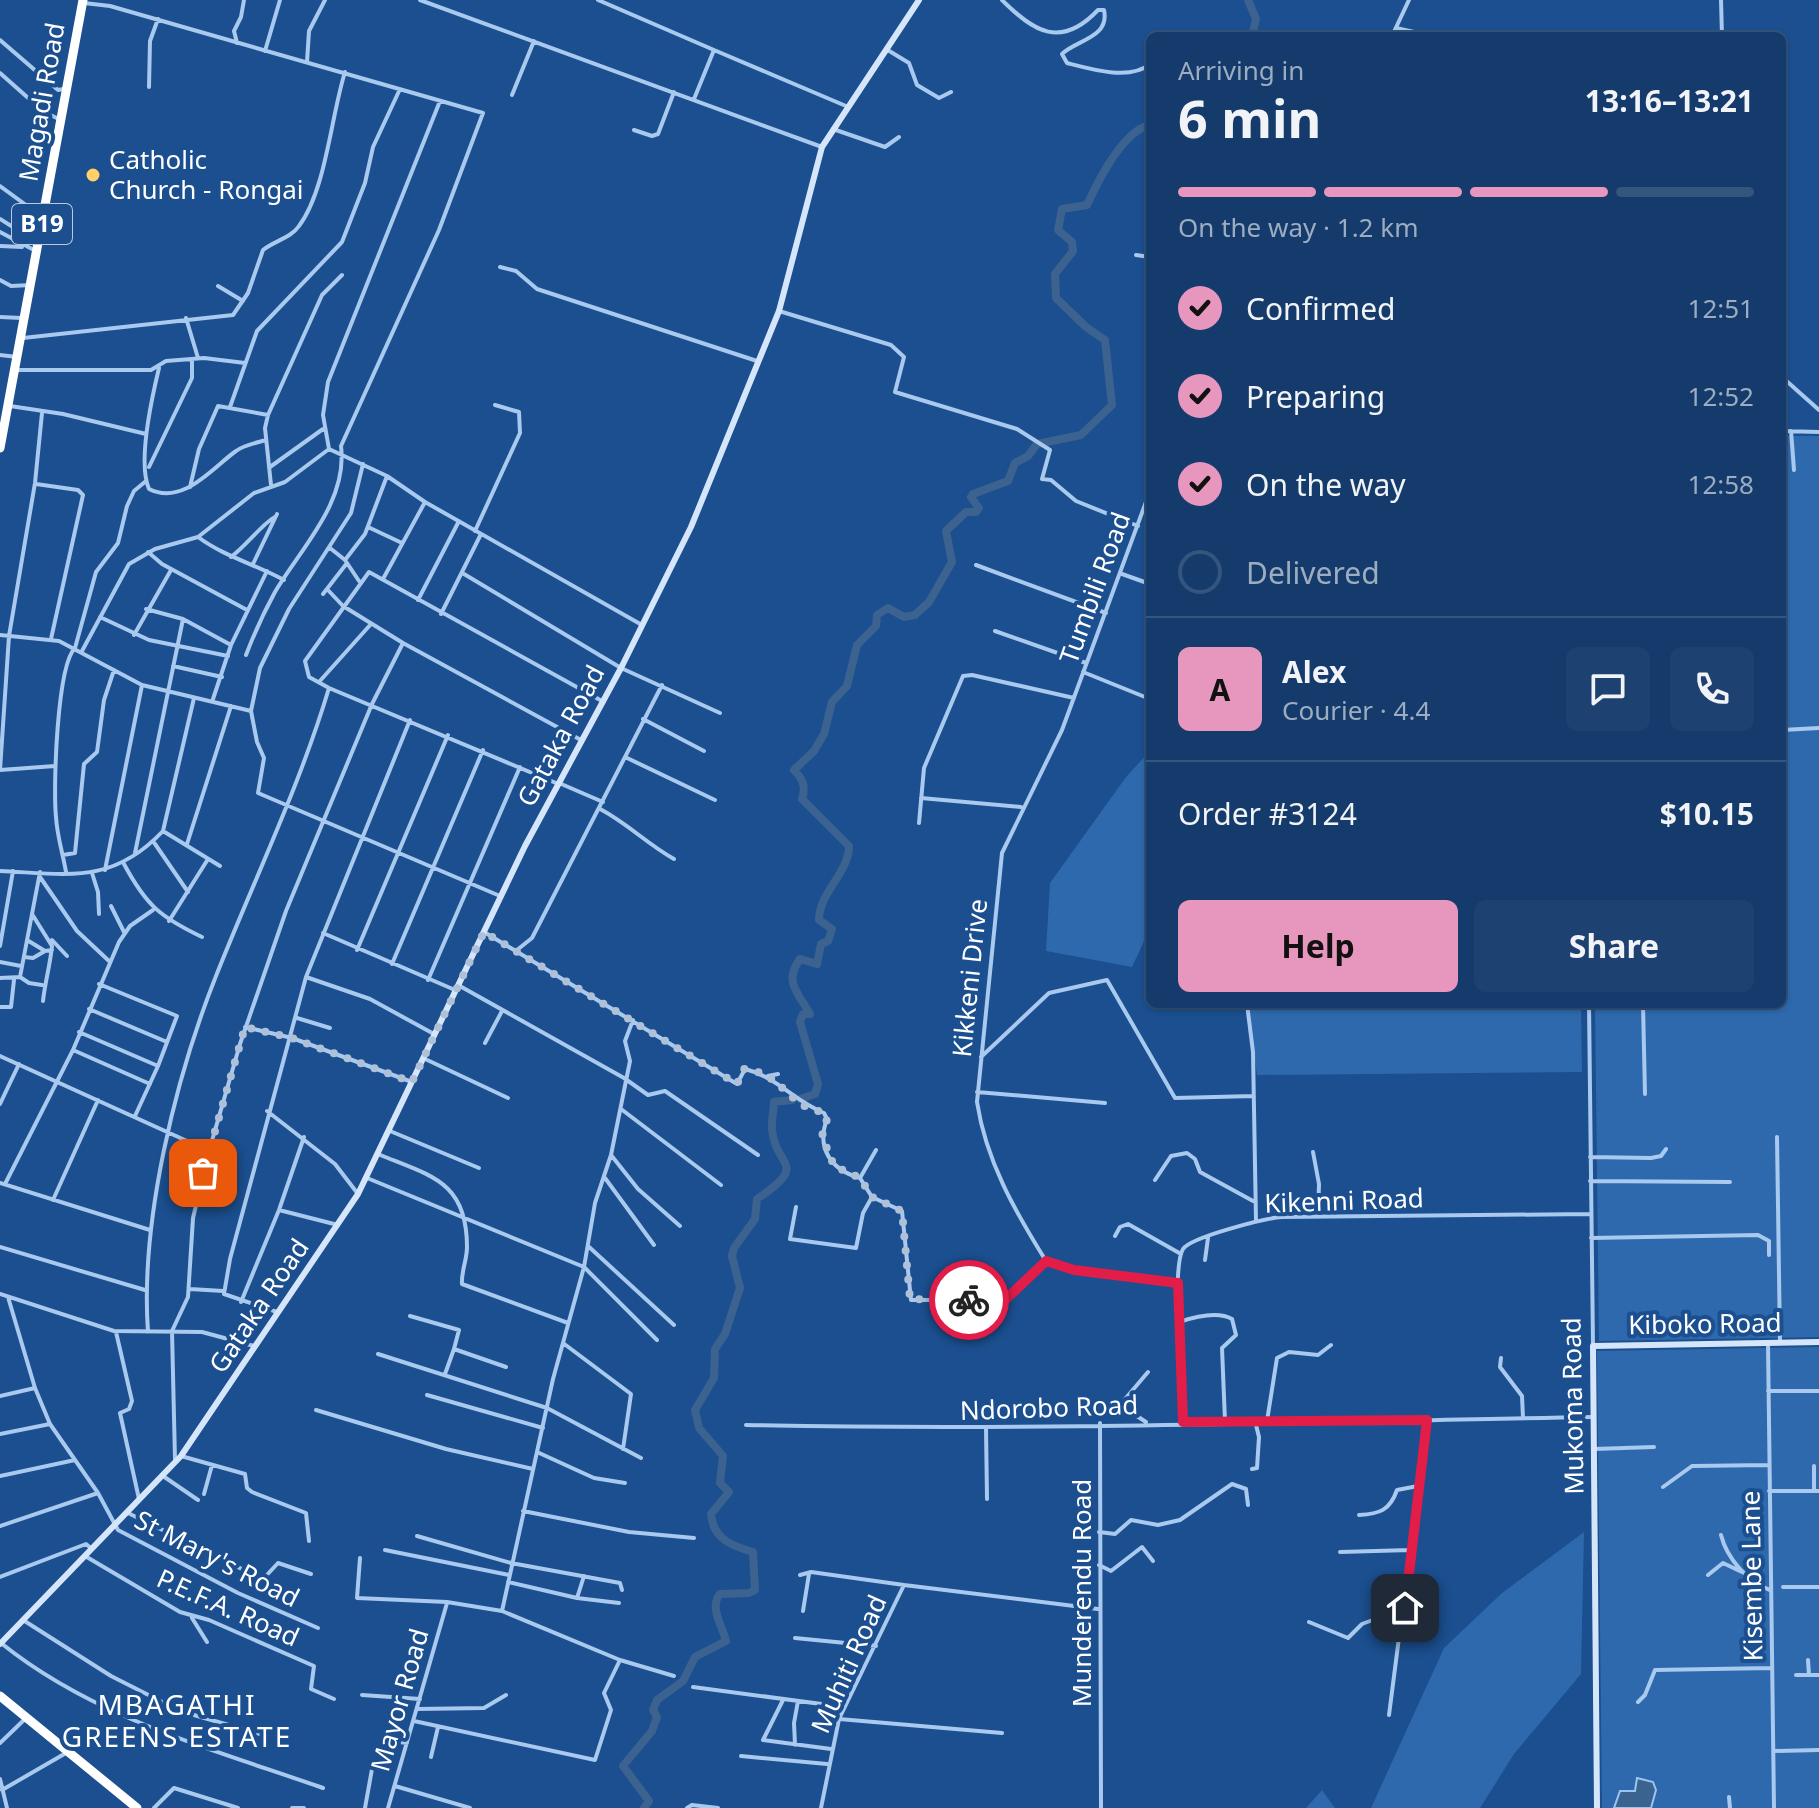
<!DOCTYPE html>
<html lang="en">
<head>
<meta charset="utf-8">
<style>
	body { margin:0; font-family:"Noto Sans",sans-serif; background:#1d4271; color:#f1f3f6; height:100vh; display:flex; flex-direction:column; font-size:30px; white-space:nowrap }
	* { box-sizing:border-box; margin:0 }
	p { font-size:26px; color:#9dadc1 }
	.icon { flex:none; width:44px; height:44px; fill:none; stroke:currentColor; stroke-width:2; stroke-linecap:round; stroke-linejoin:round }
	.map { position:relative; flex:1; overflow:hidden }
	.side { position:absolute; left:1146px; top:32px; width:640px; height:976px; display:flex; flex-direction:column; background:#143b6b; border-radius:12px; box-shadow:0 2px 6px #0004,0 0 0 2px #33557e }
	.side>* { flex:none }
	.pin { position:absolute; display:grid; place-items:center; width:68px; height:68px; color:#fff; margin:-34px; border-radius:16px; box-shadow:0 4px 12px #0006 }
	.courier { position:absolute; display:grid; place-items:center; width:80px; height:80px; margin:-40px; border:6px solid #e11d48; border-radius:50%; background:#fff; color:#222; box-shadow:0 2px 10px #0007 }
	.overview em { font-style:normal; font-weight:700 }
	.overview div { display:flex; flex-direction:column-reverse }
	.overview { display:flex; align-items:center; justify-content:space-between; height:136px; padding:0 32px }
	h1 { font-size:52px; font-weight:700; line-height:60px }
	.bar { display:grid; grid-template-columns:repeat(4,1fr); gap:12px 8px; align-content:center; height:96px; padding:0 32px }
	.bar i { height:10px; border-radius:6px; background:#33557e }
	.bar .current { background:#e797bd }
	.bar p { grid-column:span 4 }
	.line { display:flex; align-items:center; gap:20px; padding:0 32px; border-top:2px solid #33557e }
	.line div { flex:1 }
	.round { display:grid; place-items:center; flex:none; width:84px; height:84px; border-radius:12px; background:#1d4271 }
	ol { padding:0 32px; list-style:none }
	li { display:flex; align-items:center; gap:24px; height:88px }
	li p { margin-inline-start:auto }
	li .icon { padding:8px; border-radius:50%; background:#e797bd; color:#111; stroke-width:4 }
	li:last-child { color:#9dadc1 }
	li i { width:44px; height:44px; border:4px solid #33557e; border-radius:50% }
	.action { display:flex; gap:16px; margin-top:auto; padding:16px 32px }
	.action a { flex:1; height:92px; border-radius:12px; background:#e797bd; color:#111; font-size:32px; font-weight:700; line-height:92px; text-align:center }
	.action a+a { background:#1d4271; color:#f1f3f6 }
	.map>svg:first-child { display:block }
	.green { fill:#2e69ad }
	.water { fill:#3c6290; stroke:#9cc4f0; stroke-width:2 }
	.lines { fill:none; stroke-linecap:round; stroke-linejoin:round }
	.river { stroke:#3c6290; stroke-width:8 }
	.street { stroke:#a9c9ee; stroke-width:4 }
	.secondary { stroke:#d6e6fa; stroke-width:6 }
	.highway { stroke:#fff; stroke-width:9 }
	.done { stroke:#afc1d8; stroke-width:8; stroke-dasharray:0 14.4 }
	.route { stroke:#e11d48; stroke-width:10 }
	.poi-dot { fill:#ffd166; stroke:#1b4f8f; stroke-width:3 }
	.labels { text-anchor:middle; stroke-width:8; stroke-linejoin:round; paint-order:stroke }
	.shield { fill:#1b4f8f; stroke:#bbcadd; stroke-width:2 }
	.shield-label { font-size:24px; font-weight:bold; fill:#fff }
	.street-label { font-size:26px; fill:#fff; stroke:#1b4f8f }
	.poi-label { font-size:26px; fill:#fff; stroke:#1b4f8f; text-anchor:start }
	.neighbourhood-label { font-size:28px; letter-spacing:2px; fill:#fff; stroke:#1b4f8f }
</style>
</head>
<body>
<div class="map">
<svg width="1819" height="1808" viewBox="0 0 1819 1808">
	<rect width="100%" height="100%" fill="#1b4f8f"/>
	<path class="green" d="M1782,436H1819V1337L1599,1341L1595,1004H1782Z
		M1150,751V928L1132,967L1046,951L1050,883L1126,777Z
		M1248,1004H1581L1582,1072L1257,1075Z
		M1819,1347V1808H1602L1597,1351Z
		M1584,1532L1581,1674L1514,1754L1480,1808H1371L1444,1648L1502,1593Z
		M1322,1790L1335,1808H1306Z"/>
	<path class="water" d="M1637,1778L1653,1782L1656,1790L1651,1808H1614L1620,1791H1635Z"/>
	<g class="lines">
		<path class="river" d="M1248,0L1256,19L1252,36
			M800,1099L815,1094L818,1084L800,1022L803,1014H810C799,994 783,982 800,959L817,964L821,944L828,941L832,929L819,920C819,892 849,873 849,846L802,799C806,787 803,779 794,770L814,751L824,734L832,702L847,686L857,645L876,626L877,615L888,608L904,617L915,615L929,602L952,562L946,531L966,512H976L979,508L971,497L973,494L1008,481L1015,463L1028,456L1037,444L1081,435L1112,405L1105,340L1086,327L1056,298L1055,274L1073,251L1072,242L1058,230L1062,209L1087,205C1098,181 1123,131 1150,125
			M644,1808L649,1801L623,1766L652,1731L657,1717L653,1710L657,1700L683,1681L695,1657L726,1641C722,1625 709,1607 720,1594L749,1593L755,1590L753,1552C732,1546 713,1539 711,1514L729,1492L720,1483L723,1456L699,1428L695,1410L714,1378L715,1349L725,1334L740,1288L732,1256L734,1248L755,1219L757,1199C811,1163 775,1168 772,1129C771,1120 774,1110 774,1102L792,1100"/>
		<path class="street" d="M420,0L822,147
			M598,0L714,50
			M1002,0C1034,32 1061,49 1098,10H1104C1110,38 1076,40 1062,54L1067,63C1090,69 1130,81 1150,64
			M1721,0L1722,36
			M84,3L110,6L483,113L439,230L341,446C348,502 301,548 275,592C264,612 254,634 246,655
			M1396,28L1432,36
			M1392,36L1409,0
			M0,40L58,90L64,89
			M237,43L234,31L241,17L244,0
			M886,49L909,63L917,85L939,98L951,92
			M265,51L280,0
			M307,62L309,31L325,0
			M0,73L44,112L61,120
			M149,87L150,41L158,19
			M512,95L534,41
			M694,99L714,50L846,106
			M440,101L328,382L323,415L329,449L387,476L425,502L642,625
			M833,129L885,147L899,137
			M634,130L652,136L658,134L674,92
			M0,186L41,216
			M0,219L35,241
			M0,232L34,250
			M0,246L22,247
			M1136,255L1150,257
			M500,267L516,271L537,289L757,361
			M0,280L11,286L31,285
			M218,286L243,301
			M779,311L891,345L904,357L895,392L1017,429L1050,450L1042,479L1051,480L1076,501L1138,526
			M0,317L22,318
			M186,318L198,358
			M23,338L233,315L248,293L263,250C274,241 291,238 299,226C326,190 331,116 345,72
			M0,355L17,357
			M159,368C152,397 137,462 149,489C183,506 212,468 236,451C244,445 256,443 266,440
			M15,370H151L166,361L204,358L245,363
			M1782,377L1819,410
			M10,406L63,414L146,434
			M230,407L257,331L342,242L365,183L373,147L400,89
			M1782,431L1819,432
			M1791,431L1794,470
			M363,464L351,513L289,609L260,668L251,711L257,742L264,758L258,793L500,896
			M149,467L192,378V359
			M270,467L323,429
			M36,484L78,490L83,495L51,639
			M271,485L265,428L268,415L322,295L342,275
			M190,487L199,449L218,406L268,415
			M368,527L402,543
			M475,531L520,433L519,412L495,405
			M198,537C225,557 255,564 284,580
			M330,548L345,560L359,581
			M148,552L162,564L247,610
			M231,557C245,547 265,521 275,517
			M345,560L365,534L387,476
			M253,564L277,514
			M976,565L1106,613
			M464,574L621,668L720,713
			M1122,574L1150,584
			M383,579L425,502
			M327,589L343,606L403,643L581,740
			M323,594L347,563
			M418,600L459,521
			M146,609L183,619L231,645
			M441,614L481,534
			M100,617L149,640L228,656
			M995,631L1086,663
			M0,635L59,641L142,685L251,711
			M134,635L171,570
			M82,651L129,564L155,549L198,537L254,493L285,482L329,449
			M173,666L222,677
			M1083,672L1150,699
			M319,682L371,624
			M213,699L231,645L267,571
			M643,719L704,751
			M1782,730L1819,728
			M625,757L715,800
			M0,770L9,636L35,483L42,413
			M0,770L55,766
			M556,783L329,688L309,677L305,661L369,572L602,701
			M559,783L603,802
			M921,798L1021,807
			M600,809C627,823 647,844 674,859
			M919,823L924,768L963,676L972,675L1074,698
			M163,831L220,866
			M153,841L188,892
			M187,844L231,706
			M135,853L183,619
			M63,855L75,853L84,764L97,752L104,700L114,670
			M124,864C146,905 160,917 202,937
			M105,870L142,685
			M0,871C68,874 112,885 163,831L194,698
			M66,872C63,854 57,836 56,817C53,788 57,665 75,648L96,572L118,543L127,506L134,491L146,481
			M92,873L98,892L99,914
			M40,877L77,931L109,961
			M111,906L124,932
			M32,914L52,946C50,966 45,982 43,1001
			M169,921L208,859
			M484,932L737,1084L745,1069C777,1077 794,1101 824,1113L827,1119C816,1148 831,1170 860,1178
			M323,933L455,990
			M27,940L45,951L52,950
			M52,940L67,956
			M0,946L13,871
			M357,950L448,735
			M517,950L532,938L662,685
			M24,957L33,958L45,951
			M0,962L21,966
			M392,964L483,750
			M20,977L29,983L42,985
			M306,977L370,999L434,1034
			M0,978L20,977L40,872
			M428,980L520,767
			M99,984L177,1016L158,1066
			M458,985L624,1078L648,1095L665,1091L758,1155
			M1247,1004L1253,1052L1256,1221
			M1589,1004L1593,1346
			M1643,1004L1645,1094
			M1590,1005H1643
			M0,1007H11L14,980
			M89,1009L167,1042
			M297,1018L330,1028
			M245,1027L292,1038L412,1082
			M79,1032L158,1066L135,1116
			M485,1043L502,1011
			M73,1050L150,1084
			M0,1056L209,1151
			M981,1057L1049,993L1107,980L1175,1098L1254,1096
			M423,1058L508,1098
			M768,1076L778,1074
			M977,1092L1105,1103
			M0,1104L19,1064
			M621,1109L721,1185
			M267,1111L335,1164L358,1194
			M390,1131L479,1168
			M1777,1137L1780,1343
			M876,1150L860,1178L872,1197L902,1211L911,1300H1005L1046,1261
			M1313,1152L1319,1184L1318,1216
			M378,1154C431,1176 467,1181 467,1247C467,1260 461,1272 462,1284L568,1323
			M611,1155L638,1189L680,1226
			M1590,1157L1651,1158L1661,1156L1666,1149
			M367,1178L584,1267L657,1340
			M605,1178L654,1245
			M1155,1180L1171,1156L1187,1153L1195,1159L1200,1172L1253,1201
			M1590,1181L1730,1182
			M0,1183L150,1230
			M5,1184L73,1050L119,942L130,926L153,910
			M53,1200L98,1100
			M796,1207L790,1239L856,1248L863,1213L872,1197
			M279,1210L338,1225
			M1115,1236L1120,1227L1128,1224L1181,1254
			M1591,1238L1758,1235L1769,1241V1255
			M588,1246L674,1325
			M0,1247L145,1290
			M1205,1260L1208,1238
			M1046,1261C1015,1211 986,1161 977,1102L1002,853L1062,730L1150,491
			M1046,1261L1074,1270L1178,1283
			M190,1289L223,1291
			M0,1294L114,1331L202,1332L254,1346
			M8,1297L35,1388L50,1424L98,1493L118,1530L238,1593L318,1628
			M241,1302L279,1210L304,1137
			M277,1312L224,1294L230,1259L306,977L410,720
			M410,1316L459,1330L454,1349
			M1179,1322C1194,1317 1218,1311 1232,1319L1236,1335L1222,1348L1225,1421
			M116,1332L132,1401L129,1409L120,1413L139,1499
			M148,1332C140,1223 175,1079 216,976C254,880 299,788 329,688
			M563,1343L631,1394L623,1449
			M1768,1343L1774,1808
			M378,1354L547,1408L641,1458
			M1501,1358L1500,1367L1522,1396L1523,1418
			M445,1374L454,1349L506,1367
			M1768,1391H1819
			M427,1395L543,1428
			M0,1396L35,1388
			M316,1410L446,1449L533,1469
			M1183,1421C1182,1392 1171,1268 1183,1249C1191,1237 1266,1218 1282,1217L1590,1214
			M1267,1421L1277,1358L1289,1352L1318,1355L1331,1345
			M1146,1422L1120,1405L1148,1372
			M1100,1423L1101,1808
			M746,1425C1028,1431 1311,1422 1593,1417
			M986,1428L987,1499
			M0,1434L50,1424
			M1594,1449L1654,1447
			M537,1452L594,1478L625,1483
			M181,1456L245,1474L247,1488L252,1492L306,1513L309,1541
			M175,1460L172,1331L188,1297L193,1218L209,1151L240,1044L286,911L372,704L403,643
			M1814,1466V1491
			M1252,1469L1257,1468L1259,1437L1255,1421
			M0,1476L75,1460
			M163,1476L198,1500
			M1663,1487L1692,1466L1769,1465
			M1769,1491H1819
			M204,1494L212,1465
			M523,1511L629,1532L694,1538
			M128,1513L258,1577H265L278,1563L311,1574
			M1359,1515C1380,1514 1390,1510 1397,1490L1418,1486
			M0,1526L98,1493
			M1099,1532L1115,1534L1131,1520L1158,1525L1180,1520L1232,1484L1246,1489L1248,1505
			M1721,1535C1727,1559 1748,1582 1770,1590
			M417,1536L511,1563L620,1583L622,1590
			M385,1550L509,1575
			M1340,1552L1410,1550
			M85,1556L180,1612L209,1620L314,1666L311,1689L334,1699
			M360,1558L357,1598L447,1602L502,1611L620,1660L674,1676
			M1099,1565L1111,1571L1142,1547L1153,1561
			M800,1575L811,1572L904,1585
			M1708,1575L1723,1563L1742,1572
			M0,1577L86,1544L92,1549
			M508,1582L577,1598L619,1603
			M1783,1587H1819
			M577,1598L584,1576
			M502,1611L553,1379L584,1267L595,1203L611,1155L630,1061L625,1041L633,1020
			M803,1611L809,1574
			M192,1618L207,1642
			M23,1620L111,1676L180,1711L260,1734
			M1309,1622L1348,1638L1362,1624L1405,1608
			M795,1638L876,1646
			M1,1643C94,1718 212,1749 323,1788
			M1808,1660L1809,1675
			M1796,1675H1819
			M693,1687L844,1707
			M362,1695L420,1699
			M783,1700L763,1740L831,1749
			M1638,1702L1645,1695L1655,1670L1771,1668
			M417,1709L484,1708L506,1695
			M1389,1715L1427,1420
			M839,1719L1002,1733
			M414,1721L595,1760L611,1710L604,1693L620,1660
			M384,1740L407,1743
			M0,1743L25,1719
			M795,1745L794,1723L798,1701
			M1774,1751L1819,1750
			M741,1756L827,1764
			M431,1757L438,1727
			M0,1779L7,1808
			M395,1786L470,1808
			M2,1790L66,1753
			M1729,1797L1730,1808
			M154,1808L174,1788L238,1808
			M292,1808H304
			M365,1808L372,1769
			M388,1808L447,1603
			M687,1808L692,1805L718,1808
			M821,1808L839,1719L904,1585L1098,1609"/>
		<path class="secondary" d="M0,1644L181,1456L358,1194L525,846L621,668L691,527L779,311L822,147L919,0
			M1597,1808L1593,1346L1819,1342"/>
		<path class="highway" d="M0,448L83,0
			M0,1696L137,1808"/>
	</g>
	<g class="lines">
		<path class="done" d="M203,1173L245,1027L292,1038L412,1082L484,932L737,1084L744,1069C774,1073 779,1088 800,1103C806,1108 816,1110 824,1113L827,1119L822,1136L834,1166L860,1178L872,1197L902,1211L910,1299L969,1300"/>
		<path class="route" d="M969,1300H1005L1046,1261L1074,1270L1178,1283L1183,1422L1427,1420L1405,1608"/>
	</g>
	<circle class="poi-dot" cx="93" cy="175" r="8"/>
	<g class="labels">
		<rect class="shield" x="12" y="204" width="60" height="40" rx="6"/>
		<g class="shield-label">
			<text x="42" y="232">B19</text>
		</g>
		<g class="street-label">
			<text transform="translate(42 102) rotate(-80)" y="9">Magadi Road</text>
			<text transform="translate(1095 588) rotate(-70)" y="9">Tumbili Road</text>
			<text transform="translate(561 736) rotate(-62)" y="9">Gataka Road</text>
			<text transform="translate(970 978) rotate(-84)" y="9">Kikkeni Drive</text>
			<text transform="translate(1344 1201) rotate(-2)" y="9">Kikenni Road</text>
			<text transform="translate(259 1306) rotate(-56)" y="9">Gataka Road</text>
			<text transform="translate(1705 1324) rotate(-1)" y="9">Kiboko Road</text>
			<text transform="translate(1573 1406) rotate(-91)" y="9">Mukoma Road</text>
			<text transform="translate(1049 1408) rotate(-2)" y="9">Ndorobo Road</text>
			<text transform="translate(217 1559) rotate(27)" y="9">St Mary's Road</text>
			<text transform="translate(1752 1576) rotate(-91)" y="9">Kisembe Lane</text>
			<text transform="translate(1082 1593) rotate(-90)" y="9">Munderendu Road</text>
			<text transform="translate(228 1608) rotate(24)" y="9">P.E.F.A. Road</text>
			<text transform="translate(849 1664) rotate(-66)" y="9">Muhiti Road</text>
			<text transform="translate(400 1700) rotate(-74)" y="9">Mayor Road</text>
		</g>
		<g class="poi-label">
			<text x="109" y="169">Catholic<tspan x="109" dy="30">Church - Rongai</tspan></text>
		</g>
		<g class="neighbourhood-label">
			<text x="177" y="1715">MBAGATHI<tspan x="177" dy="32">GREENS ESTATE</tspan></text>
		</g>
	</g>
</svg>
<div class="pin" style="left:203px;top:1173px;background:#ea580c"><svg class="icon" aria-label="bag" viewBox="0 0 24 24"><path d="M5 8h14l-1 12H6zM9 8a3 3 0 0 1 6 0"/></svg></div>
<div class="pin" style="left:1405px;top:1608px;background:#1f2937"><svg class="icon" aria-label="home" viewBox="0 0 24 24"><path d="M3 11l9-7 9 7M6 9v11h12V9"/></svg></div>
<div class="courier" style="left:969px;top:1300px"><svg class="icon" aria-label="bike" viewBox="0 0 24 24"><circle cx="6" cy="16" r="4"/><circle cx="18" cy="16" r="4"/><path d="M6 16l4-8h5l3 8M10 8l3 8H6M13 5h3"/></svg></div>
<section class="side">
<div class="overview"><div><h1>6 min</h1><p>Arriving in</p></div><em>13:16–13:21</em></div>
<div class="bar"><i class="current"></i><i class="current"></i><i class="current"></i><i></i><p>On the way · 1.2 km</p></div>
<ol>
<li><svg class="icon" aria-label="check" viewBox="0 0 24 24"><path d="M5 12l5 5 9-10"/></svg>Confirmed<p>12:51</p></li>
<li><svg class="icon" aria-label="check" viewBox="0 0 24 24"><path d="M5 12l5 5 9-10"/></svg>Preparing<p>12:52</p></li>
<li><svg class="icon" aria-label="check" viewBox="0 0 24 24"><path d="M5 12l5 5 9-10"/></svg>On the way<p>12:58</p></li>
<li><i></i>Delivered</li>
</ol>
<div class="line" style="height:144px"><b class="round" style="background:#e797bd;color:#111">A</b><div><b>Alex</b><p>Courier · 4.4</p></div><a class="round"><svg class="icon" aria-label="chat" viewBox="0 0 24 24"><path d="M4 5h16v11H9l-5 4z"/></svg></a><a class="round"><svg class="icon" aria-label="phone" viewBox="0 0 24 24"><path d="M5 4h4l2 5-3 2q2 4 5 5l2-3 5 2v4C11 20 4 13 5 4z"/></svg></a></div>
<div class="line" style="height:104px"><div>Order #3124</div><b>$10.15</b></div>
<div class="action"><a>Help</a><a>Share</a></div>
</section>
</div>
</body>
</html>
